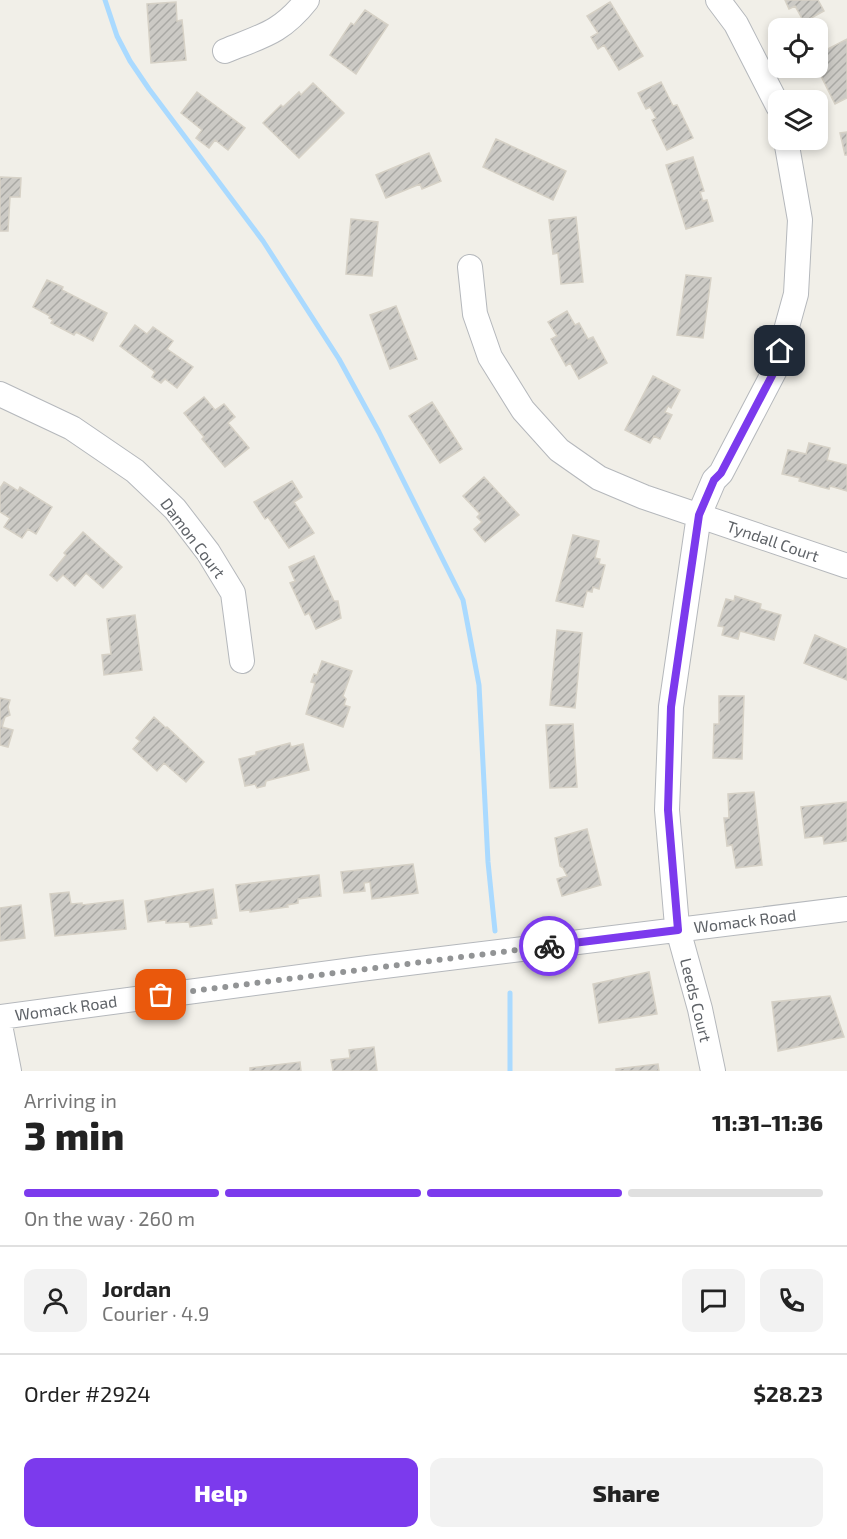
<!DOCTYPE html>
<html lang="en">
<head>
<meta charset="utf-8">
<style>
	body { margin:0; font-family:"Exo 2",sans-serif; background:#f2f2f2; color:#222; height:100vh; display:flex; flex-direction:column; font-size:22px; white-space:nowrap }
	* { box-sizing:border-box; margin:0 }
	p { font-size:20px; color:#767676 }
	.icon { flex:none; width:33px; height:33px; fill:none; stroke:currentColor; stroke-width:2; stroke-linecap:round; stroke-linejoin:round }
	.map { position:relative; height:1071px; overflow:hidden }
	.panel { display:flex; flex-direction:column; background:#fff; flex:1 }
	.panel>* { flex:none }
	.tools { position:absolute; left:768px; top:18px; display:grid; gap:12px }
	.tools a { display:grid; place-items:center; width:60px; height:60px; border-radius:12px; background:#fff; box-shadow:0 3px 9px #0003; font-size:30px }
	.pin { position:absolute; display:grid; place-items:center; width:51px; height:51px; color:#fff; margin:-26px; border-radius:12px; box-shadow:0 3px 9px #0006 }
	.courier { position:absolute; display:grid; place-items:center; width:60px; height:60px; margin:-30px; border:4px solid #7c3aed; border-radius:50%; background:#fff; color:#222; box-shadow:0 2px 8px #0007 }
	.headline em { font-style:normal; font-weight:800 }
	.headline div { display:flex; flex-direction:column-reverse }
	.headline { display:flex; align-items:center; justify-content:space-between; height:102px; padding:0 24px }
	h1 { font-size:39px; font-weight:800; line-height:45px }
	.bar { display:grid; grid-template-columns:repeat(4,1fr); gap:9px 6px; align-content:center; height:72px; padding:0 24px }
	.bar i { height:8px; border-radius:4px; background:#e0e0e0 }
	.bar .on { background:#7c3aed }
	.bar p { grid-column:span 4 }
	.line { display:flex; align-items:center; gap:15px; padding:0 24px; border-top:2px solid #e0e0e0 }
	.line div { flex:1 }
	.round { display:grid; place-items:center; flex:none; width:63px; height:63px; border-radius:12px; background:#f2f2f2 }
	.primary-button { display:flex; gap:12px; margin-top:auto; padding:12px 24px }
	.primary-button a { flex:1; height:69px; border-radius:12px; background:#7c3aed; color:#fff; font-size:24px; font-weight:800; line-height:69px; text-align:center }
	.primary-button a+a { background:#f2f2f2; color:#222 }
	.map>svg:first-child { display:block }
	.lines { fill:none; stroke-linecap:round; stroke-linejoin:round }
	.stream { stroke:#aadaff; stroke-width:5 }
	.building { fill:url(#building-hatch); stroke:#d6d1c6; stroke-width:1.5 }
	.minor-casing { stroke:#b5b8bc; stroke-width:26 }
	.minor { stroke:#fff; stroke-width:24 }
	.done { stroke:#929495; stroke-width:6; stroke-dasharray:0 10.8 }
	.route { stroke:#7c3aed; stroke-width:8 }
	.labels { text-anchor:middle; stroke-width:4.5; stroke-linejoin:round; paint-order:stroke }
	.street-label { font-size:16px; fill:#5f6368; stroke:#fff }
</style>
</head>
<body>
<div class="map">
<svg width="847" height="1071" viewBox="0 0 847 1071">
	<defs>
		<pattern id="building-hatch" width="6" height="6" patternUnits="userSpaceOnUse" patternTransform="scale(1.5)"><rect width="6" height="6" fill="#cccac5"/><path d="M-1 1l2-2M0 6l6-6M5 7l2-2" fill="none" stroke="#a9a8a4"/></pattern>
	</defs>
	<rect width="100%" height="100%" fill="#f1efe8"/>
	<g class="lines">
		<path class="stream" d="M105,0L117,36L130,61L149,89L263,241L339,359L379,432L463,600L479,685L488,862L495,931
			M510,1071V993"/>
	</g>
	<path class="building" d="M785,0H818L824,11L804,22L795,6L789,9Z
		M176,2L177,21L182,20L186,60L151,63L147,4Z
		M610,2L643,56L619,70L604,45L598,49L591,37L598,33L587,16Z
		M365,10L388,25L356,74L330,55L351,23L354,25Z
		M847,39V98L835,104L820,74L822,73L818,64V54Z
		M661,82L673,106L677,105L693,138L667,150L652,120L656,118L650,107L646,109L638,93Z
		M313,83L344,113L299,158L263,123L281,105L283,107L299,92L301,95Z
		M197,92L245,128L228,150L215,140L209,148L196,138L202,130L181,113Z
		M847,132V155H845L840,133Z
		M496,139L566,171L553,200L483,167Z
		M429,153L441,181L422,189L420,184L386,198L376,175Z
		M693,157L704,191L700,192L703,201L707,200L713,221L686,229L666,165Z
		M0,177L21,178L20,197H10L8,231H0Z
		M576,217L583,282L561,284L558,253L553,254L549,220Z
		M351,219L378,222L372,276L346,274Z
		M686,275L711,278L703,338L677,335Z
		M47,280L63,287L62,290L107,313L93,341L76,332L74,335L51,323L53,320L49,318L50,316L33,307Z
		M396,306L417,359L390,369L370,315Z
		M567,311L575,325L579,323L588,339L593,337L607,363L579,379L570,363L566,366L551,339L557,336L548,322Z
		M135,325L147,334L153,327L173,341L167,349L193,367L177,388L165,379L161,383L152,377L155,372L120,346Z
		M653,376L680,390L671,408L668,406L665,412L672,415L660,439L654,436L650,443L625,430Z
		M204,397L215,410L224,404L235,417L228,423L249,448L225,467L202,439L204,437L184,413Z
		M432,402L462,449L440,463L409,416Z
		M809,443L830,448L827,460L847,465V491L830,486L829,489L799,481L800,478L782,474L788,450L806,454Z
		M484,477L519,515L485,542L474,529L482,522L477,517L480,514L463,496Z
		M292,481L302,497L294,502L314,533L289,548L268,517L265,519L254,502Z
		M4,482L18,491L20,487L52,507L36,534L28,529L22,538L4,527L10,518L0,512V488Z
		M83,532L122,567L103,588L86,573L75,586L63,575L57,581L50,575L66,555L64,553Z
		M573,535L599,541L595,558L600,559L599,564L605,565L599,589L593,587L592,592L587,591L583,607L556,601Z
		M314,556L334,601H338L341,618L316,629L309,613L305,615L290,583L295,581L289,567Z
		M735,596L761,604L760,609L781,615L774,640L740,631L738,639L722,635L724,627L718,626L726,599L734,601Z
		M135,615L142,670L104,675L102,655L111,654L107,619Z
		M557,630L582,633L575,708L550,705Z
		M815,635L847,649V680L804,663Z
		M322,661L352,671L343,696L346,699L344,705L350,707L343,727L306,714L315,683L311,682L314,674L317,675Z
		M719,696H744L742,759L713,758L714,724H719Z
		M0,698L10,700L8,707L10,715L5,717L2,727L13,730L8,747L0,745Z
		M154,717L166,728L167,727L204,762L186,782L164,763L157,771L133,749L140,741L136,738Z
		M573,724L577,787L550,788L546,725Z
		M290,743L291,747L303,744L309,770L266,781L265,786L257,788L255,784L245,786L239,759L256,755V752Z
		M754,792L762,865L736,868L732,845L727,846L724,818H729L728,794Z
		M847,802V841L824,844L823,836L805,838L801,807Z
		M587,829L601,885L562,896L557,879L567,876L563,868L560,866L555,838Z
		M413,864L418,893L372,899L370,882L364,883L365,891L344,893L341,872Z
		M319,875L321,896L298,899V903L287,905L288,907L250,912V910L240,911L236,885Z
		M213,889L217,918L211,919L212,924L190,927L189,922L166,923V920L148,922L145,901Z
		M69,892L71,904L82,903V905L123,900L126,929L55,936L50,894Z
		M21,905L25,938L0,941V908Z
		M649,972L657,1014L599,1023L593,984Z
		M830,996L844,1037L778,1051L772,1002Z
		M374,1047L377,1071H333L331,1060L350,1058L349,1050Z
		M300,1062L301,1071H250V1068Z
		M658,1064L659,1071H616V1069Z"/>
	<g class="lines">
		<defs>
			<path id="minor" d="M718,0L736,24L778,106
				M225,51C262,36 281,33 307,0
				M470,267L475,314L490,357L523,410L559,450L599,478L644,497L847,566
				M0,394L72,428L135,471L175,509L208,552L233,593L242,661
				M0,1017L368,968L847,909
				M0,1025L9,1071
				M713,1071L700,1009L677,926L667,810L671,707L699,515L714,480L721,473L775,370L796,294L800,220L786,140"/>
		</defs>
		<use href="#minor" class="minor-casing"/>
		<use href="#minor" class="minor"/>
	</g>
	<g class="lines">
		<path class="done" d="M161,995L549,946"/>
		<path class="route" d="M549,946L678,930L668,810L671,707L699,515L714,480L721,473L775,370L780,351"/>
	</g>
	<g class="labels">
		<g class="street-label">
			<text transform="translate(193 538) rotate(53)" y="6">Damon Court</text>
			<text transform="translate(773 541) rotate(19)" y="6">Tyndall Court</text>
			<text transform="translate(745 921) rotate(-7)" y="6">Womack Road</text>
			<text transform="translate(696 1000) rotate(76)" y="6">Leeds Court</text>
			<text transform="translate(66 1008) rotate(-8)" y="6">Womack Road</text>
		</g>
	</g>
</svg>
<div class="tools">
<a><svg class="icon" aria-label="locate" viewBox="0 0 24 24"><circle cx="12" cy="12" r="6"/><path d="M12 2v4M12 18v4M2 12h4M18 12h4"/></svg></a>
<a><svg class="icon" aria-label="layers" viewBox="0 0 24 24"><path d="M12 4l9 5-9 5-9-5zM3 14l9 5 9-5"/></svg></a>
</div>
<div class="pin" style="left:161px;top:995px;background:#ea580c"><svg class="icon" aria-label="bag" viewBox="0 0 24 24"><path d="M5 8h14l-1 12H6zM9 8a3 3 0 0 1 6 0"/></svg></div>
<div class="pin" style="left:780px;top:351px;background:#1f2937"><svg class="icon" aria-label="home" viewBox="0 0 24 24"><path d="M3 11l9-7 9 7M6 9v11h12V9"/></svg></div>
<div class="courier" style="left:549px;top:946px"><svg class="icon" aria-label="bike" viewBox="0 0 24 24"><circle cx="6" cy="16" r="4"/><circle cx="18" cy="16" r="4"/><path d="M6 16l4-8h5l3 8M10 8l3 8H6M13 5h3"/></svg></div>
</div>
<section class="panel">
<div class="headline"><div><h1>3 min</h1><p>Arriving in</p></div><em>11:31–11:36</em></div>
<div class="bar"><i class="on"></i><i class="on"></i><i class="on"></i><i></i><p>On the way · 260 m</p></div>
<div class="line" style="height:108px"><a class="round"><svg class="icon" aria-label="person" viewBox="0 0 24 24"><circle cx="12" cy="8" r="4"/><path d="M4 21q1-7 8-7t8 7"/></svg></a><div><b>Jordan</b><p>Courier · 4.9</p></div><a class="round"><svg class="icon" aria-label="chat" viewBox="0 0 24 24"><path d="M4 5h16v11H9l-5 4z"/></svg></a><a class="round"><svg class="icon" aria-label="phone" viewBox="0 0 24 24"><path d="M5 4h4l2 5-3 2q2 4 5 5l2-3 5 2v4C11 20 4 13 5 4z"/></svg></a></div>
<div class="line" style="height:78px"><div>Order #2924</div><b>$28.23</b></div>
<div class="primary-button"><a>Help</a><a>Share</a></div>
</section>
</body>
</html>
